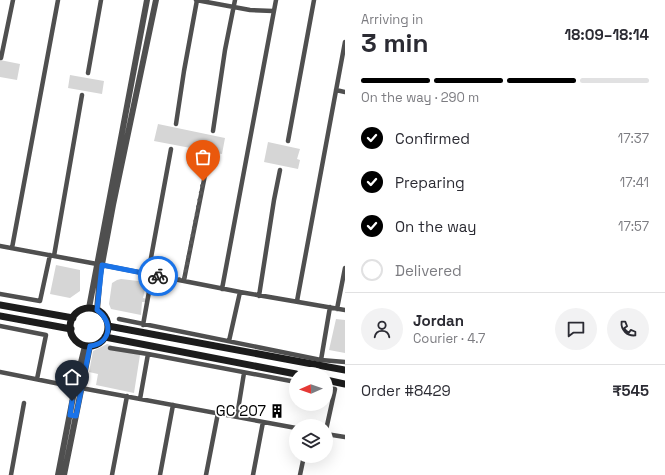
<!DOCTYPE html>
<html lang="en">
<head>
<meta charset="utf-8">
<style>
	body { margin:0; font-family:"Space Grotesk",sans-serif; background:#f2f2f3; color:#2b2b33; height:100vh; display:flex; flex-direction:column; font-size:15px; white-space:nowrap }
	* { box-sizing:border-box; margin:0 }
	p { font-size:13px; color:#7c7c81 }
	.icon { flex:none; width:22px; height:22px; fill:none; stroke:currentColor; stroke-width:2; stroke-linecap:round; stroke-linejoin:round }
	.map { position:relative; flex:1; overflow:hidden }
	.side { display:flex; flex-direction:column; background:#fff; width:320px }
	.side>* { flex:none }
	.needle { width:26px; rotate:268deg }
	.controls { position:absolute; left:289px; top:367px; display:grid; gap:8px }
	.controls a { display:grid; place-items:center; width:44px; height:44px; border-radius:50%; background:#fff; box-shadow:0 4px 16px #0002; font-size:20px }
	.pin { position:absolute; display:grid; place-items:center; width:34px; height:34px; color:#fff; margin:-41px -17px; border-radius:50% 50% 50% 0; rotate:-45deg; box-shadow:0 0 4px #0007 }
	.pin .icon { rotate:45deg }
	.courier { position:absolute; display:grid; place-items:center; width:40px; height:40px; margin:-20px; border:3px solid #1a73e8; border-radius:50%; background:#fff; color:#222; box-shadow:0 1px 5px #0007 }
	.summary em { font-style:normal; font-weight:700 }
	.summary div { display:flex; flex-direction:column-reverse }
	.summary { display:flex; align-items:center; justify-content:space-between; height:68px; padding:0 16px }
	h1 { font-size:26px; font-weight:700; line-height:30px }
	.bar { display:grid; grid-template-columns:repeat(4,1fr); gap:6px 4px; align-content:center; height:48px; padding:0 16px }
	.bar i { height:5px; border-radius:3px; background:#e1e1e2 }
	.bar .active { background:#000 }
	.bar p { grid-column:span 4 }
	.line { display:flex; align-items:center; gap:10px; padding:0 16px; border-top:1px solid #e1e1e2 }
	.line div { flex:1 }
	.round { display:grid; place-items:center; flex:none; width:42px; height:42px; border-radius:21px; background:#f2f2f3 }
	ol { padding:0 16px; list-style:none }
	li { display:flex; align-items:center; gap:12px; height:44px }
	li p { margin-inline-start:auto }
	li .icon { padding:4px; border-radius:50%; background:#000; color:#fff; stroke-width:4 }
	li:last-child { color:#7c7c81 }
	li i { width:22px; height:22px; border:2px solid #e1e1e2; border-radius:50% }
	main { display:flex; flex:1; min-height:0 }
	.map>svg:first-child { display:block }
	.green { fill:#d6d6d6 }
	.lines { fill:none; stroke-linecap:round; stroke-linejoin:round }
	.minor { stroke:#4f4f4f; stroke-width:4.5 }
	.tertiary { stroke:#4f4f4f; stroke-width:6 }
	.secondary { stroke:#1c1c1c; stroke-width:7 }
	.done { stroke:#595959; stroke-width:4; stroke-dasharray:0 7.2 }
	.route { stroke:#1a73e8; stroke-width:5 }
	.labels { text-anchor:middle; stroke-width:3.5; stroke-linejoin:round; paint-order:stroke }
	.poi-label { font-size:15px; fill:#000; stroke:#fff; text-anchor:end }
</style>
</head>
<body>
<main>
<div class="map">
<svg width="345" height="475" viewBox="0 0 345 475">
	<rect width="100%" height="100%" fill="#fff"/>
	<path class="green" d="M0,60L20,64L17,80L0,77Z
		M70,75L104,81L102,94L68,88Z
		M158,124L225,138L222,154L154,141Z
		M268,142L300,149L297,159L300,160L298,169L264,162Z
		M56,265L80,270V291L70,298L50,294Z
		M121,279L147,282L143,298L147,299V302H142L141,315L111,309L109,304L112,283L117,280Z
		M336,319L345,320V353L329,350Z
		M107,344L140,355L134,393L96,385L98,374L89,372L93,351Z"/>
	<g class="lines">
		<path class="minor" d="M196,0L250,10L273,11
			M1,58L13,0
			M88,73L101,0
			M336,90L345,92
			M176,124L184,71L197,0
			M213,131L225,50L235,0
			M288,141L314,0
			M0,246L97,264
			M12,248L58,0
			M54,256L82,95
			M102,265L240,292L345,310
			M148,274L171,149
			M184,280L209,155
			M222,289L276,0
			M0,294L40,301L50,255
			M259,296L274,200L280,170
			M297,301L345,42
			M337,309L345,268
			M119,319L321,360L345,362
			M143,325L152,275
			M0,326L46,335L37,379
			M229,341L240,292
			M110,348L148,354L296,382
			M321,360L330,307
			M0,372L75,387
			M81,388L296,428
			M326,388L335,389L326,430
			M140,399L148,354
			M237,416L244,373
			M326,434L345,437
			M11,475L24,403
			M112,475L127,396
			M160,475L173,405
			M206,475L218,413
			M253,475L263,422
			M300,475L304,456"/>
		<path class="tertiary" d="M89,308L147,0
			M97,310L100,275L113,205L156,0
			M58,475L75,387L85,346
			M64,475L90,346"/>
		<path class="secondary" d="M0,305L73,318
			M70 327a19 19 0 1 1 38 0a19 19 0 1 1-38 0Z
			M0,316L71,329
			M108,326L345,370
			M105,337L296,374
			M326,380L345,384"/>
	</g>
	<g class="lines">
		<path class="done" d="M158,276L184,280L203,181"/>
		<path class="route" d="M72,401L70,415L76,416L90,346C112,343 113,321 97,310L102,265L158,276"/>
	</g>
	<defs>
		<symbol id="building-bare" viewBox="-9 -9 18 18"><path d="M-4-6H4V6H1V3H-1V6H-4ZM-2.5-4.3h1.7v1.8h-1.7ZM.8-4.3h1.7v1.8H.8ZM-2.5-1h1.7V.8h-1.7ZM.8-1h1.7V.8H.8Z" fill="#000" stroke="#fff" stroke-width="2.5" paint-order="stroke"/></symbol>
	</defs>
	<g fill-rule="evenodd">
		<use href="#building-bare" x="267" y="401" width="20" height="20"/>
	</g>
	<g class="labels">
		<g class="poi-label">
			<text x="266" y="416">GC 207</text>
		</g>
	</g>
</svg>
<div class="controls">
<a><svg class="needle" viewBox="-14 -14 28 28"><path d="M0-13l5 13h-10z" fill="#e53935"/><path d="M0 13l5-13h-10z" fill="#7c7c81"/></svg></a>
<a><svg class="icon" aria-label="layers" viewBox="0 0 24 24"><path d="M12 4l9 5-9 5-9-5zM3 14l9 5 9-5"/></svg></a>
</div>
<div class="pin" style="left:203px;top:181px;background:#ea580c"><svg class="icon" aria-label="bag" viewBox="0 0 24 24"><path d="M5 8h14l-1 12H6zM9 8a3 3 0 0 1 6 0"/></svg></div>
<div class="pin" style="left:72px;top:401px;background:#1f2937"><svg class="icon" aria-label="home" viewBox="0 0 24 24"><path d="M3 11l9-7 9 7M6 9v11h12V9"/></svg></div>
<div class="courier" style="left:158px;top:276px"><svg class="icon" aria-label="bike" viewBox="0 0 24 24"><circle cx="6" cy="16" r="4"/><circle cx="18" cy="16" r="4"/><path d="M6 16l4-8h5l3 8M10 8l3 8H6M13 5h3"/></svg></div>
</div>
<section class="side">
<div class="summary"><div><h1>3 min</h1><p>Arriving in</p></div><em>18:09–18:14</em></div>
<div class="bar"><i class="active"></i><i class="active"></i><i class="active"></i><i></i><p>On the way · 290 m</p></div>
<ol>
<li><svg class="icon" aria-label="check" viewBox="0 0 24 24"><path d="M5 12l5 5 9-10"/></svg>Confirmed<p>17:37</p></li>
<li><svg class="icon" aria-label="check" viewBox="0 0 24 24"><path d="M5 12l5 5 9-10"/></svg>Preparing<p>17:41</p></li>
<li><svg class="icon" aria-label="check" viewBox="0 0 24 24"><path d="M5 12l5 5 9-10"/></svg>On the way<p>17:57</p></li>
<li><i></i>Delivered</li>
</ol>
<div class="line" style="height:72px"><a class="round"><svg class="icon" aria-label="person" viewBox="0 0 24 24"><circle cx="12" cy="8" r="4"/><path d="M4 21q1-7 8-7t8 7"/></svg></a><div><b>Jordan</b><p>Courier · 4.7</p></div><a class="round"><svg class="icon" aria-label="chat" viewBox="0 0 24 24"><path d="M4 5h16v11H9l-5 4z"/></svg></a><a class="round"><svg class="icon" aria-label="phone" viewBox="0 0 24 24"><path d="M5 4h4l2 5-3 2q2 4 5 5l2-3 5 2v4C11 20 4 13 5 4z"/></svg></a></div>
<div class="line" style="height:52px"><div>Order #8429</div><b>₹545</b></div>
</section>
</main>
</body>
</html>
